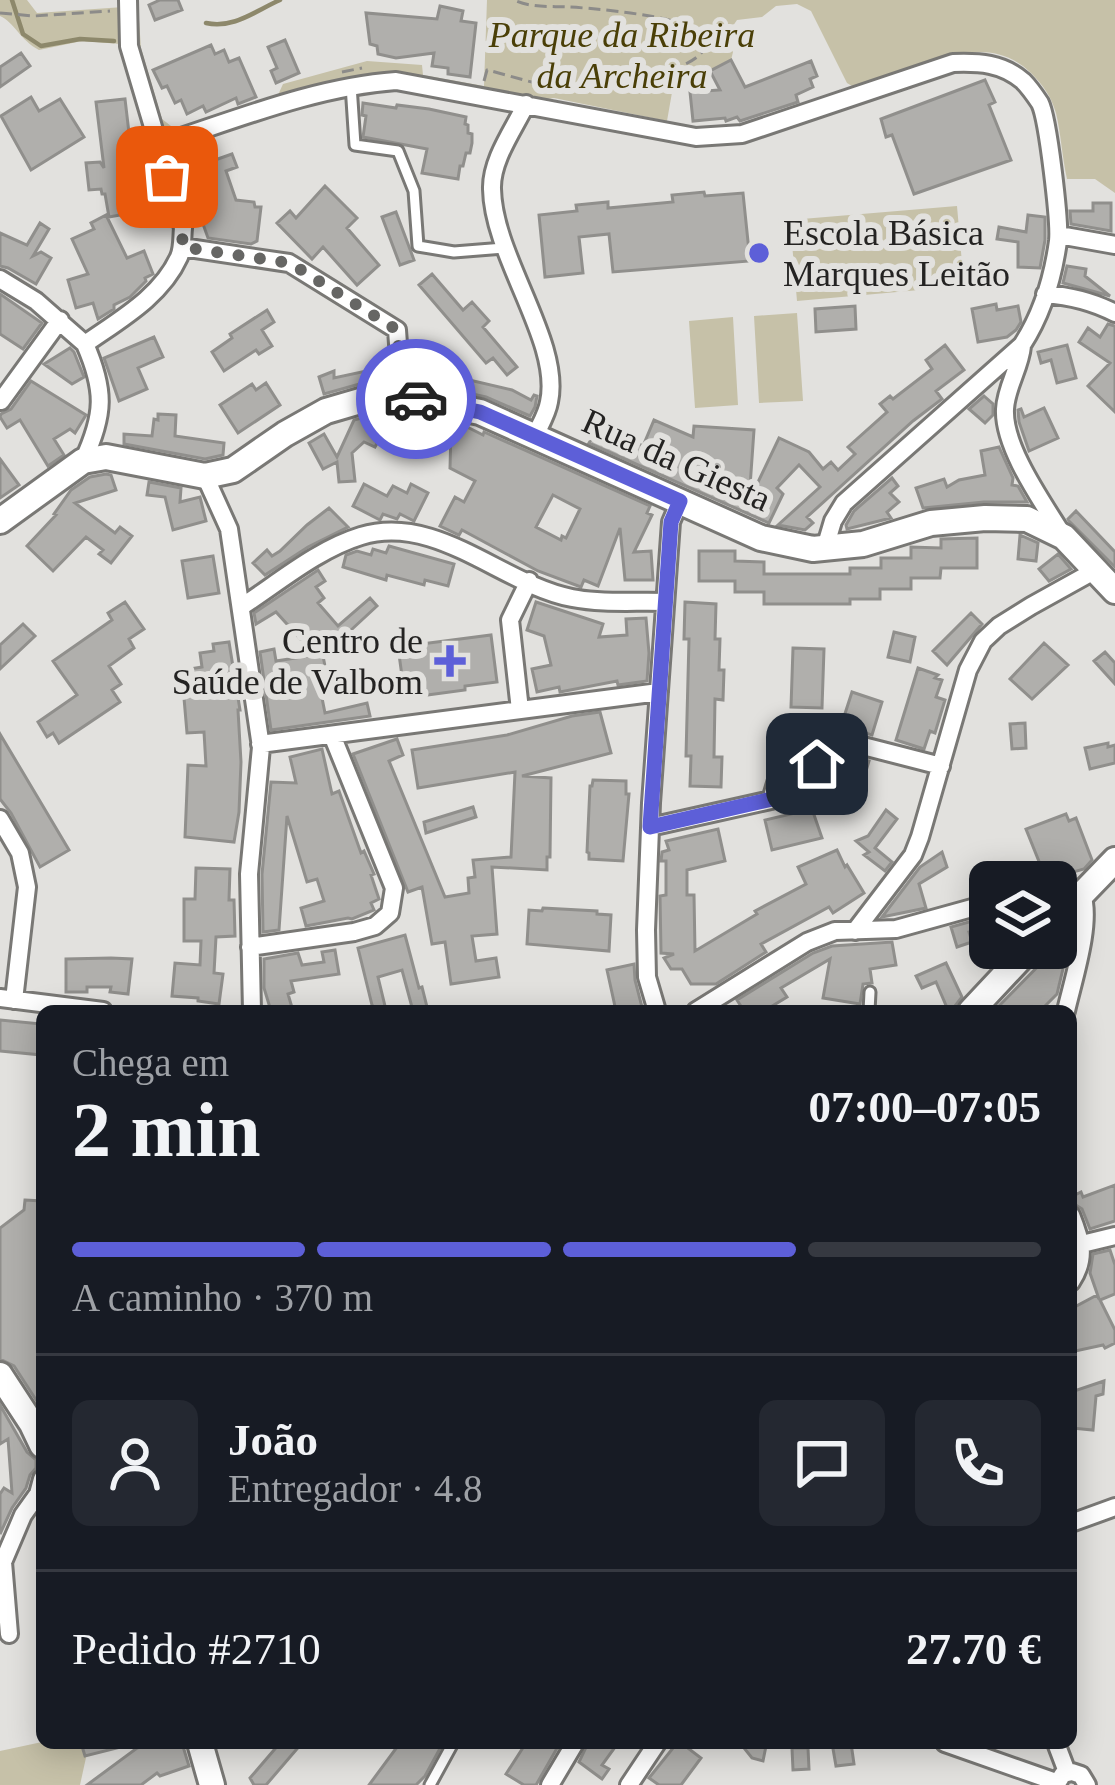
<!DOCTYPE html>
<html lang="pt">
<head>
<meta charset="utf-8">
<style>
	body { margin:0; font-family:Georgia,serif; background:#242831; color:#f1f3f6; height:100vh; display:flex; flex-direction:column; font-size:45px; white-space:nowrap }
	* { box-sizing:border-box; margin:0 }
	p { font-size:39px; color:#9ea1a6 }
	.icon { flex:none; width:66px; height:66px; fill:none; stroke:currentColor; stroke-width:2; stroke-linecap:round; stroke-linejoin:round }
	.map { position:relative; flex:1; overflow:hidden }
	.details { position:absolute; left:36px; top:1005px; width:1041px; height:744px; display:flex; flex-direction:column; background:#171b24; border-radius:18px; box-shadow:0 6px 30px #0003 }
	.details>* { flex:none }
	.controls { position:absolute; left:969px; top:861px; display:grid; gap:24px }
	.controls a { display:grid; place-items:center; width:108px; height:108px; border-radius:18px; background:#171b24; box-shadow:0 6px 30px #0003; font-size:60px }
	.pin { position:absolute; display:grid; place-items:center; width:102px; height:102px; color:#fff; margin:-51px; border-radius:24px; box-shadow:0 6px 18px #0006 }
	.courier { position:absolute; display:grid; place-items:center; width:120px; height:120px; margin:-60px; border:9px solid #5d5fd8; border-radius:50%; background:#fff; color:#222; box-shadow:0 3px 15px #0007 }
	.summary em { font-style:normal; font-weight:700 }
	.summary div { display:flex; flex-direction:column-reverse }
	.summary { display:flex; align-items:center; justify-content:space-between; height:204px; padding:0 36px }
	h1 { font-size:78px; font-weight:700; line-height:90px }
	.bar { display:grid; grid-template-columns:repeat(4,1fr); gap:18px 12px; align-content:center; height:144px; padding:0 36px }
	.bar i { height:15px; border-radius:9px; background:#363941 }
	.bar .current { background:#5d5fd8 }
	.bar p { grid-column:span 4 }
	.line { display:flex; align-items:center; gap:30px; padding:0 36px; border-top:3px solid #363941 }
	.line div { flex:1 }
	.round { display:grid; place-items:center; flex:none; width:126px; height:126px; border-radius:18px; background:#242831 }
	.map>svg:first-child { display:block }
	.green { fill:#c6c1a8 }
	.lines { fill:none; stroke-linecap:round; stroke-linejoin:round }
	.stream { stroke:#8d886b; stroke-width:4.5 }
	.building { fill:#b0afac; stroke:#908f8c; stroke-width:3; fill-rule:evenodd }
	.lane-casing { stroke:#797875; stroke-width:15 }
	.street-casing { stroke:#797875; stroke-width:22 }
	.secondary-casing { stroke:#797875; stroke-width:30 }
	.path { stroke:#8c8b89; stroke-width:3; stroke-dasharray:12 6; stroke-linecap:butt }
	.lane { stroke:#fff; stroke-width:9 }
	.street { stroke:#fff; stroke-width:16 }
	.secondary { stroke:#fff; stroke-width:24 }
	.done { stroke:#666664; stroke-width:12; stroke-dasharray:0 21.6 }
	.route { stroke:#5d5fd8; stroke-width:15 }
	.poi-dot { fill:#5d5fd8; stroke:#e2e1de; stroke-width:4.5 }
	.labels { text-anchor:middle; stroke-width:12; stroke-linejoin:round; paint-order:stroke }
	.park-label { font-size:36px; font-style:italic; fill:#4a3f07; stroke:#e2e1de }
	.poi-label { font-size:36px; fill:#242322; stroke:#e2e1de; text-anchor:start }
	.street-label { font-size:36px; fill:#242322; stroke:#e2e1de }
</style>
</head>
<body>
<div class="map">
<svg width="1115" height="1785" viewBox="0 0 1115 1785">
	<rect width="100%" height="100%" fill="#e2e1de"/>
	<path class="green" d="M0,0H27L37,13L138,6L141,48L162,119L171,126L179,127L278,95L283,84L367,61L422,65L423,75L484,86L487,0H1115V193L1095,179H1067C1062,157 1061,134 1056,113C1051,96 1043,85 1031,73C980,23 909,77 852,86L847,83L811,11L797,4L776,6L762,17L737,20L724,39L733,52L731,60C713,70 694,73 674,81L667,121L554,98L547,99L542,107L372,76L313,87L297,103L164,135L157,127L133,45L82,41L39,50C20,40 14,22 0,16Z
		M957,206L964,286L797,301L790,220Z
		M797,313L803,401L759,403L754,316Z
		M733,317L738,405L695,408L689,321Z
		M42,1742L84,1743L87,1753L80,1785H0V1751Z"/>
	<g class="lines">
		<path class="stream" d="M12,0L23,34L41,46L80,39L114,41
			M206,23C234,29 255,11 280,0"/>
	</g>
	<path class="building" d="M160,0H178L182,10L155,20L149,5Z
		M440,6L463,11L461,21L476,23L470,77L448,74V68L432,66L434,53L396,58L378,54L377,46L370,44L366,13L437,19Z
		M285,40L299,73L276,83L271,71L277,68L268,47Z
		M211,45L215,54L224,50L229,62L239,58L256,97L238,104L236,98L206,112L203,106L187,114L181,100L175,103L167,86L162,88L153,70Z
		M21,53L30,66L0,87V67Z
		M731,60L745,87L811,61L817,76L810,79L813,87L796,95L798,102L740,121L737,117L726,121L725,118L693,121L690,92L720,90L710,71Z
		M985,80L995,102L989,105L1011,160L914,194L892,135L886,137L881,119Z
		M31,97L39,111L60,99L84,137L31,170L1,116Z
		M125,99L131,150H145V178L154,176L157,193L129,198L131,213L109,217L105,194H102L101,189L89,190L86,163L100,162L104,168L96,102Z
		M363,103L396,108L397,105L429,109L466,117L465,124L468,125V133L472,134V143L470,153H466L463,166H460L458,179L422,173L427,149L363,137L366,116L362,115Z
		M232,154L237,167L226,171L236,200L254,202L255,207H261L257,241L251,244L208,238L184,171Z
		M325,186L357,218L347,228L379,265L357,285L323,247L312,259L277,223L290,211L296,218Z
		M704,192L705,196L743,193L750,261L613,272L609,234L579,237L583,273L545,277L539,215L577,211L576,205L608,202V208L673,202L672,195Z
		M1093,203H1111V231L1071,224L1070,211H1093Z
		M396,212L414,260L400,265L382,217Z
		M106,215L127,258L144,251L153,274L145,278L146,281L130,297L114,305V309L98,319L93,303L76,308L68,280L88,274L72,239L94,229L91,223Z
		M1028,215L1045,217V240L1040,268L1018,267V242L997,239L999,227L1026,232Z
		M40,223L49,229L33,256L41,252L51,258L36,284L8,268L0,266V233L27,245Z
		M1067,266L1086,269L1085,276L1110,296L1063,283Z
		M432,274L463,310L472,302L489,321L483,327L517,367L507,375L493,358L486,363L419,285Z
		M0,294L42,323L23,349L0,334Z
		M996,304L997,310L1018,306L1021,322L1016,330L1007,337L978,342L972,309Z
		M855,306L856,329L816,332L815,309Z
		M267,310L274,322L262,330L272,346L259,354L256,350L224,371L212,352L232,338L230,334Z
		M1108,324L1115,326V412L1088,386L1110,363L1079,342L1088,328L1100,337Z
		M154,337L163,357L138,368L147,389L119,401L104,358Z
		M945,345L964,370L936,391L942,399L913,421L807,517L813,523L805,530L778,525L820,487L799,465L777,488L783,494L769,523L589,443L592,438L600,442L603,434L626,445L630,439L643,446L654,420L693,437L694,426L754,430L749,501L779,438L809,452L823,469L831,462L838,470L855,454L848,447L887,412L880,404L890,396L893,399L932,369L926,360Z
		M1067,345L1076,378L1057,383L1051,360L1041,363L1038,352Z
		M70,348L74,352L84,377L72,384L44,364Z
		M385,367L388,382L363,383L324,394L319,377L334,371V378Z
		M448,375L512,390L531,400L534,395L537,396L535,407L530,416L486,397L445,388Z
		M31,381L86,415L75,433L70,429L54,439L64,455L48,466L20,420L7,428L0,417L1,414L11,409Z
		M266,383L280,405L238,433L220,405L252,384L256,390Z
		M984,396L993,404V415L985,423L969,409Z
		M1044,408L1058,438L1029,451L1019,422L1018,410L1021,409L1024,417Z
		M158,414L176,415L175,436L224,443L223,455L205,459L124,444V434L152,436L154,419L158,420Z
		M373,416H413L465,426L483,435L484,432L650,506L647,513L652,515L634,552L651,551L653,580H625L620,528L598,586L584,580L581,587L538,571L462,530L459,535L440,526L455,497L464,502L475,481L450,468L451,432L435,447L424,441L419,445L395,437L393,442L381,436L375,447L364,442L352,453L355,481L339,482L337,462L323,469L309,443L324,434L337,457L354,420L365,417L370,419ZM553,495L580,509L566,538L562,536L561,540L536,527Z
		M999,447L1013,478L1012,485L1018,486L1027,502H984L923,508L916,488L944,479L947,487L959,480L985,475L981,451Z
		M0,459L19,485L0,498Z
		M106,474L111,475L116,490L75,503L115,533L120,527L132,536L111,563L99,554L103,550L86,537L53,571L27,546L56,515L54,514L71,490L90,477Z
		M892,478L898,486L890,493L899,502L887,512L891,518L847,529L846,525L854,511Z
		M149,482L181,488L180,502L200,497L206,521L173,530L165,497L147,495Z
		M364,484L387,496L393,486L407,493L411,484L428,493L414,521L400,514L397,519L383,514L380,520L353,506Z
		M329,508L348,527L308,547L265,575L253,563L267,550L272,556L280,551L307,525Z
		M1076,511L1115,552V567L1069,521L1068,519Z
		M1020,535L1038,543L1036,561L1018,559Z
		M977,538V568H941L940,578H911V589H880V599H850V604H764V592H735V581H699V551H735V561L764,562V574H850V568H881V558H911V547L941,548V539Z
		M389,546L454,564L448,586L425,580L424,585L387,575L386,580L343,567L346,555L357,551L371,555L373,549L386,553Z
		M1058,554L1071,569L1049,581L1039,569Z
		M213,556L219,593L188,598L182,561Z
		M318,570L325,581L316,587L324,598L318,603L338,626L370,598L377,606L323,656L326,671L317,673L325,713L367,703L370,716L271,730L260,652L274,649L276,661L315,655L276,612L256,624L254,613Z
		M125,602L144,629L129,639L134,648L109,666L121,684L112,690L120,702L59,743L53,733L47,737L38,722L77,695L53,661L112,620L108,613Z
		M536,602L603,624L599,637L627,635L626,619L646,618L649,653L647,681L618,685L617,681L560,692L559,687L537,692L532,669L551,665L544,636L527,630Z
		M685,602L716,604L715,639H720L719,670H724L723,700L715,699L714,757H722L721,787L690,786L691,756H686L689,639H684Z
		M971,613L982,624L947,665L933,651Z
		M23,624L35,636L0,669V645Z
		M894,632L915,637L910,662L888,657Z
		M491,635L497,682L465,686V690L405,698L398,647Z
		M229,642L240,710H238L241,762L239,812L234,842L185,837L188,765L206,766L204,732L187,733L184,698H182L178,671L202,667L200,653L214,651L213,644Z
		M1044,643L1068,665L1032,699L1010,679Z
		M793,648L824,649L822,708L791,707Z
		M1105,652L1115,663V684L1094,661Z
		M918,668L938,675L935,678L942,680L936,697L945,700L935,733L930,731L924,749L896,740Z
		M852,692L882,702L872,735L841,726Z
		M600,712L611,753L522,776L551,778L550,857H547V870L492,867L497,934L472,936L476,961L496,958L499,977L451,984L445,942L432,944L422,887L408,892L353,754L397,739L403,755L389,761L445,897L469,893L468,878L475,877L473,860L511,857L515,772L418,788L412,750L507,735L572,716Z
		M1025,723L1026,748L1012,749L1010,724Z
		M0,734L69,850L40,867L11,813L0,799Z
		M1108,743V747L1115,745V763L1090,769L1085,748Z
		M322,749L332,794L339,791L361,853L364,851L374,874L371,875L379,899L371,903L374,910L352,919L348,918L306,926L301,908L324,901L317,879L307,882L287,816L279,930L263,932L262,874L271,782L296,783L290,757Z
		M836,752L869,761L854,811L821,801Z
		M593,780L626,781V794H629L623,861L589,859V853L587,852L590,786H592Z
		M473,807L476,817L426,833L424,822Z
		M812,809L822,838L772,850L765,820Z
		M886,810L897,819L875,848L892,862L885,871L864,855L869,852L856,841L868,836Z
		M1066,814L1069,821L1076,818L1092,860L1084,869L1038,882L1033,867L1040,864L1026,829Z
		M718,829L725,861L687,870V895H694L695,951L757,914L755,911L806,884L798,867L837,850L845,867L847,865L864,893L833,913L829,907L761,944L766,952L716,984H691L682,969H671L664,958L674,954L661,953L660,896L666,895V861H661L662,852L669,850L666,841Z
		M942,852L947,867L919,884L926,908L882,917L920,867Z
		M196,868L230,869L229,900H234L235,936L216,937L214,973L223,974L219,1004L198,1001V998L172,996L175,963L200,965L201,941H184V899H195Z
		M543,908L597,911V914L611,915L609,951L527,944L529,910L542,911Z
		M990,916V926L969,932L972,942L957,947L951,927Z
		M405,935L419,988L422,987L428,1011H413L402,970L378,977L385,1006L375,1008L372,1005L358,948Z
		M892,942L896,965L870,969L872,983L863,984L860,1004L823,998L830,959L781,988L787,997L764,1011H744L737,1000L813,953L832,946Z
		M1059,945L1067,952L1057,994L1040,1011H994Z
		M335,950L339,974L291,981L294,992L288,994L293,1011H271L264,988V959L298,953L302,965L324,962L322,952Z
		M111,958L132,959L128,994L110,992L111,987H87V992H66V959Z
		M946,963L962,997L955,1006L948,1010L936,982L922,988L916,976Z
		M634,964L635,980L643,1011H616L607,970Z
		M0,1020L42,1024V1055L0,1051Z
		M1115,1185V1221L1090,1229L1082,1209L1071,1202V1197L1081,1192L1083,1197Z
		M25,1200L42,1201V1409L14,1366L0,1359V1228L24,1210Z
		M1110,1250L1115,1265V1294L1100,1300L1115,1330V1343L1105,1348L1103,1345L1071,1352V1309L1097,1295L1099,1299L1090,1273L1093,1254Z
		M1104,1381L1103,1394L1096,1396L1093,1430L1071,1428V1392Z
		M0,1405L27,1452L36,1460V1468L30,1475L26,1488L12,1508L0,1534V1494L4,1488L12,1493L8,1439L0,1444Z
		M81,1743H120L121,1747L85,1756Z
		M150,1743H182L189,1766L160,1776L157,1773L141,1785H87L137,1748Z
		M280,1743H302L266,1785H254L250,1778Z
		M400,1743H443L425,1776L416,1785H369Z
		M526,1743H560L536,1785H524L506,1774Z
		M588,1743H618L602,1765L609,1769L602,1779L579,1762Z
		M677,1743H693L689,1749L701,1758L681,1785H659L649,1778Z
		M740,1743L766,1746L763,1761L752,1758Z
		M832,1743H851L854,1764L836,1766Z
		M792,1748H808L809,1769L793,1770Z"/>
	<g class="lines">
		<defs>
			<path id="lane" d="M351,85L355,145L398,151L414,191L418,246L454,252L504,248
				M869,1011L870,992
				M430,1785L453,1743"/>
			<path id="street" d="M526,104C514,129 491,160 492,189C493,257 562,342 549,402C547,414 540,425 535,436
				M157,145C235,120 314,87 396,81L696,137L742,134L953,63C979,62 1002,63 1023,81C1028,86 1036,97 1040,103C1048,119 1060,222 1058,241C1053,278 1042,314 1022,345L844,503L833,521L825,548
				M1059,235L1115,245
				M182,247L289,263L397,330L402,399
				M0,279L36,301L85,344
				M1045,294C1071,296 1092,301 1115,313
				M1022,346C1020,368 1006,387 1005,409C1003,448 1044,504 1064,537
				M1,401L60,320
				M83,461C105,414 105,390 85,344C119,320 161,297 179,257C183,248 182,237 183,228L129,46L128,0
				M205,476L229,529L261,747L249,874L252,1011
				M241,607C278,583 318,549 361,536C437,513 503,585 572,598C602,604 635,601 665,602
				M520,710L510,620L529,581
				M260,744L659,692
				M771,800L789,740L797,734L828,737
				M0,819L20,853L27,887L14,1000
				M650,827L807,792L828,737L941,766
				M1056,888L1082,894C1092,923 1073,980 1066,1011
				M855,931L913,855L920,837L968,670L983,641L999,626L1031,606L1094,571
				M250,947L354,932L375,926L390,913L394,888L332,735
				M0,998L103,1011
				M657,1011L647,977L646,930L651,803L671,522L680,501
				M696,1011L807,942L835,931L896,929L990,903
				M1071,1215C1081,1240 1087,1258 1071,1282
				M1082,1244L1115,1236
				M1071,1523L1115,1507
				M9,1634L3,1562L23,1515L38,1494L42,1479
				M945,1743L1056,1782
				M1056,1743L1067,1772
				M550,1785L575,1743
				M629,1785L657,1743
				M1056,1785L1063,1774L1072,1772L1081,1775L1087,1785"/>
			<path id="secondary" d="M0,521L83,461L106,457L205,476L233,470L285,434L326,411L367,399H415L480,412L761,538L813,549L863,544L931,523L985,518L1027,519L1064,537L1115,591
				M1056,921L1115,860
				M971,1011L1030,948
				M0,1375L32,1424L42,1445
				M200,1743L212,1785"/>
		</defs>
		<use href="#lane" class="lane-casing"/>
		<use href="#street" class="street-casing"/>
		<use href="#secondary" class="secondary-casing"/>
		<path class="path" d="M0,13L34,16L110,11
			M342,72L362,68
			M484,81L487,70C516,77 548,89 578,89C596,89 742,67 696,30C677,16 594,8 568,7C550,6 531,8 514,0"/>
		<use href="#lane" class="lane"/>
		<use href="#street" class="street"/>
		<use href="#secondary" class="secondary"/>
	</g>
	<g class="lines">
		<path class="done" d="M167,177L183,228L182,247L290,263L397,330L403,399H416"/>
		<path class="route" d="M416,399L480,412L680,501L671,522L650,827L807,791L817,764"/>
	</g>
	<g class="poi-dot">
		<circle cx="759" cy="253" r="12"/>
		<path d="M444 643h12v12h12v12h-12v12h-12v-12h-12v-12h12z"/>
	</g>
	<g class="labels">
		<g class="park-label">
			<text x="622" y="47">Parque da Ribeira<tspan x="622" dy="41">da Archeira</tspan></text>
		</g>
		<g class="poi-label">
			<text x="783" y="245">Escola Básica<tspan x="783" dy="41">Marques Leitão</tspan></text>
			<text x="423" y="653" text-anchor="end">Centro de<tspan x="423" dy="41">Saúde de Valbom</tspan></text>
		</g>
		<g class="street-label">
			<text transform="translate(677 459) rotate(24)" y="13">Rua da Giesta</text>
		</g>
	</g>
</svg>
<div class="controls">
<a><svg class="icon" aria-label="layers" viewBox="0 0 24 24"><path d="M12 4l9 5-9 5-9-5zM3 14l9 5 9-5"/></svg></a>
</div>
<div class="pin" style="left:167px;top:177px;background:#ea580c"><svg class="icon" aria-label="bag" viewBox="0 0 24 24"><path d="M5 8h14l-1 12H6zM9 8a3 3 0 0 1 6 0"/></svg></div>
<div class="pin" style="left:817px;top:764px;background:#1f2937"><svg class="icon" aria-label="home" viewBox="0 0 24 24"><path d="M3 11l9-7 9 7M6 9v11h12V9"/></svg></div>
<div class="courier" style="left:416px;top:399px"><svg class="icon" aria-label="car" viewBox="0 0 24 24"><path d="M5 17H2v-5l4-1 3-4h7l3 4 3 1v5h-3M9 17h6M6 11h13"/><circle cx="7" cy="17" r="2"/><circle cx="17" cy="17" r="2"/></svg></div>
<section class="details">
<div class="summary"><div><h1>2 min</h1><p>Chega em</p></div><em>07:00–07:05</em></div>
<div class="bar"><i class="current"></i><i class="current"></i><i class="current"></i><i></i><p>A caminho · 370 m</p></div>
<div class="line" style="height:216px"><a class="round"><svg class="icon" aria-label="person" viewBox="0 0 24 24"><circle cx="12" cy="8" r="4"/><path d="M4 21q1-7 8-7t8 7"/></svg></a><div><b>João</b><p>Entregador · 4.8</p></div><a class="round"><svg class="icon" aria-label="chat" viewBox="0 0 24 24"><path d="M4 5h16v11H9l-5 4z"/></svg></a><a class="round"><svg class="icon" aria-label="phone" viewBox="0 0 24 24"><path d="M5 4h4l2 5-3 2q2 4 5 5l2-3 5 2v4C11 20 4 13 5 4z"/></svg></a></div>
<div class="line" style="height:156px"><div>Pedido #2710</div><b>27.70 €</b></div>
</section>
</div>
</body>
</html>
